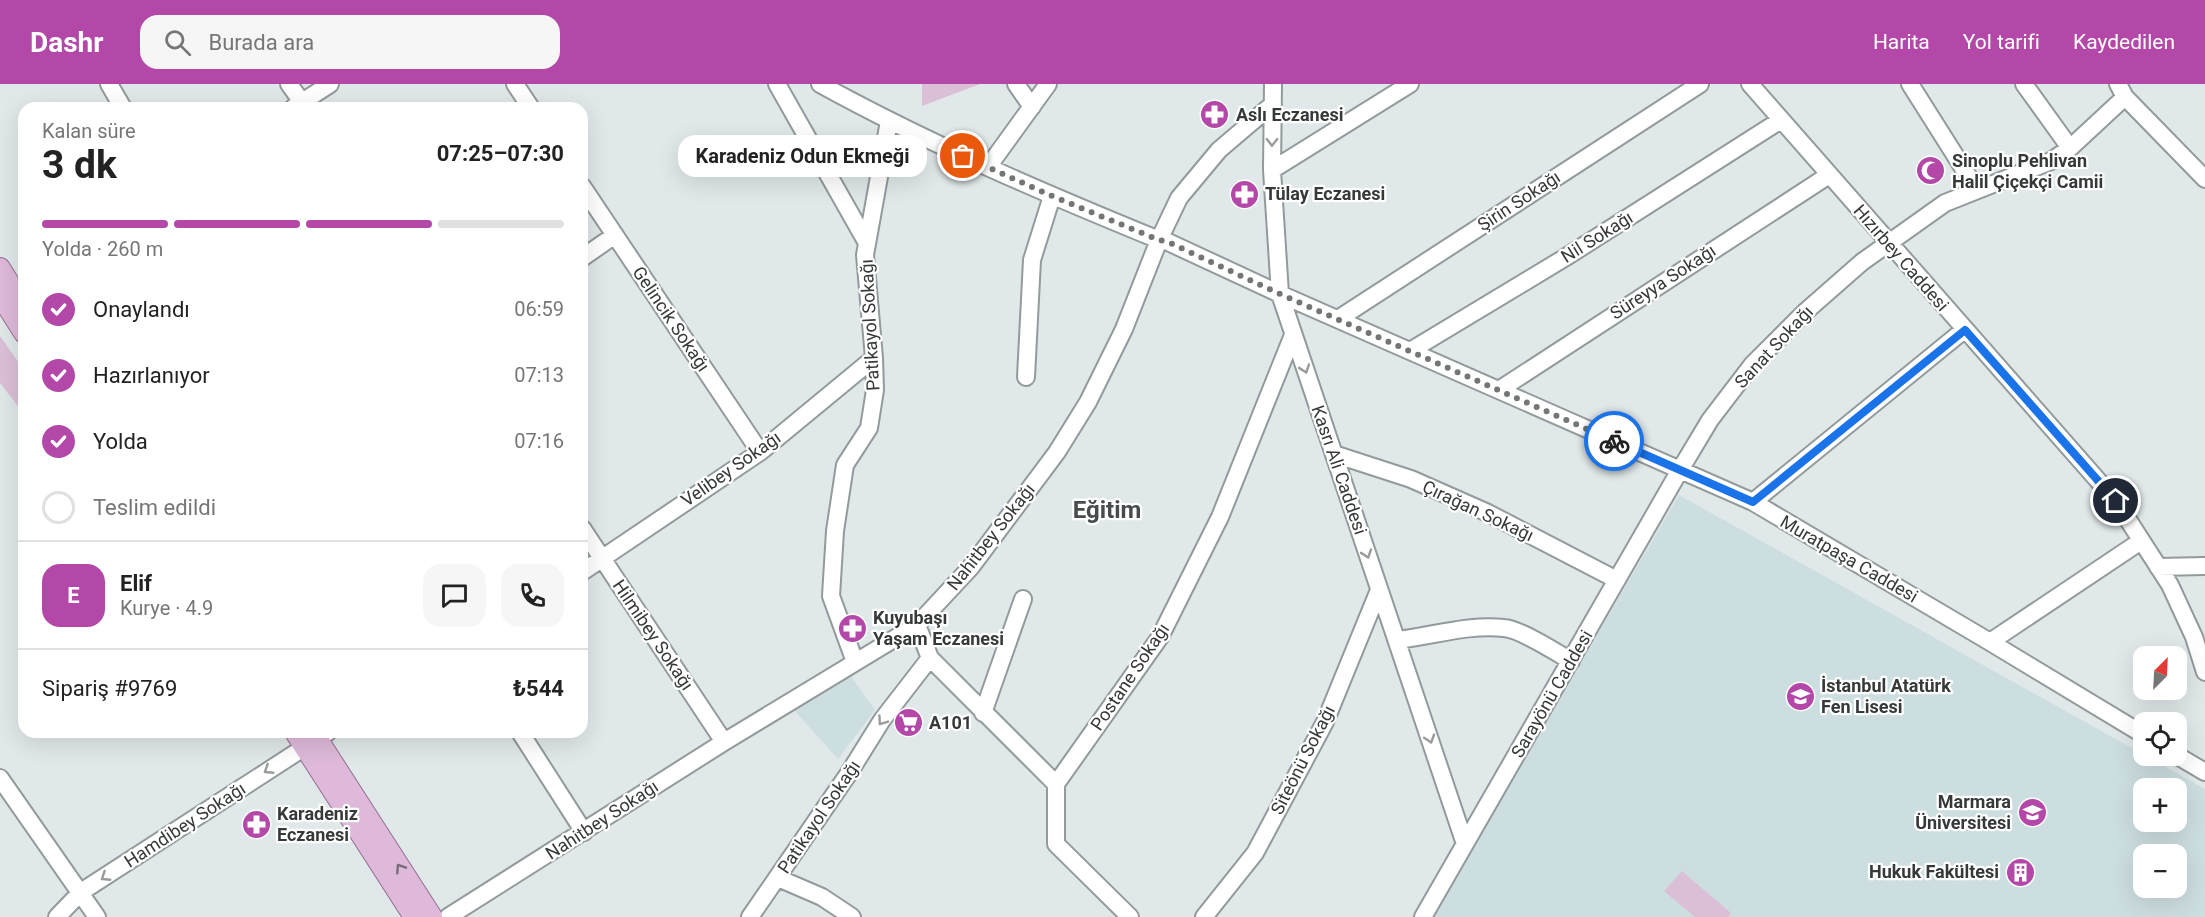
<!DOCTYPE html>
<html lang="tr">
<head>
<meta charset="utf-8">
<style>
	body { margin:0; font-family:Roboto,sans-serif; background:#f6f6f6; color:#222; height:100vh; display:flex; flex-direction:column; font-size:22px; white-space:nowrap }
	* { box-sizing:border-box; margin:0 }
	p { font-size:20px; color:#767676 }
	.icon { flex:none; width:33px; height:33px; fill:none; stroke:currentColor; stroke-width:2; stroke-linecap:round; stroke-linejoin:round }
	.map { position:relative; flex:1; overflow:hidden }
	.side { position:absolute; left:18px; top:18px; width:570px; height:636px; display:flex; flex-direction:column; background:#fff; border-radius:18px; box-shadow:0 6px 24px #0002 }
	.side>* { flex:none }
	.needle { width:39px; rotate:24deg }
	.controls { position:absolute; left:2133px; top:562px; display:grid; gap:12px }
	.controls a { display:grid; place-items:center; width:54px; height:54px; border-radius:12px; background:#fff; box-shadow:0 6px 24px #0002; font-size:30px }
	.pin { position:absolute; display:grid; place-items:center; width:51px; height:51px; color:#fff; margin:-26px; border:3px solid #fff; border-radius:50%; box-shadow:0 2px 6px #0007 }
	.courier { position:absolute; display:grid; place-items:center; width:60px; height:60px; margin:-30px; border:4px solid #1a73e8; border-radius:50%; background:#fff; color:#222; box-shadow:0 2px 8px #0007 }
	.bubble { position:absolute; height:42px; border-radius:18px; background:#fff; box-shadow:0 6px 24px #0002; font-size:20px; font-weight:700; line-height:42px; text-align:center }
	.headline em { font-style:normal; font-weight:700 }
	.headline div { display:flex; flex-direction:column-reverse }
	.headline { display:flex; align-items:center; justify-content:space-between; height:102px; padding:0 24px }
	h1 { font-size:39px; font-weight:700; line-height:45px }
	.bar { display:grid; grid-template-columns:repeat(4,1fr); gap:9px 6px; align-content:center; height:72px; padding:0 24px }
	.bar i { height:8px; border-radius:4px; background:#e0e0e0 }
	.bar .current { background:#b448a8 }
	.bar p { grid-column:span 4 }
	.line { display:flex; align-items:center; gap:15px; padding:0 24px; border-top:2px solid #e0e0e0 }
	.line div { flex:1 }
	.round { display:grid; place-items:center; flex:none; width:63px; height:63px; border-radius:18px; background:#f6f6f6 }
	ol { padding:0 24px; list-style:none }
	li { display:flex; align-items:center; gap:18px; height:66px }
	li p { margin-inline-start:auto }
	li .icon { padding:6px; border-radius:50%; background:#b448a8; color:#fff; stroke-width:4 }
	li:last-child { color:#767676 }
	li i { width:33px; height:33px; border:3px solid #e0e0e0; border-radius:50% }
	header { display:flex; align-items:center; gap:36px; box-sizing:border-box; height:84px; padding:0 30px; background:#b448a8; color:#fff }
	header strong { font-size:28px }
	nav { display:flex; gap:33px; margin-inline-start:auto; font-size:21px }
	.search { width:420px; height:54px; background:#f6f6f6; display:flex; align-items:center; gap:15px; box-sizing:border-box; padding:0 21px; border-radius:18px; color:#767676; font-size:22px }
	.map>svg:first-child { display:block }
	.built { fill:#cddee1; fill-rule:evenodd }
	.green { fill:#dbbfd6 }
	.lines { fill:none; stroke-linecap:round; stroke-linejoin:round }
	.minor-casing { stroke:#929a9b; stroke-width:20 }
	.major-casing { stroke:#956e90; stroke-width:22 }
	.minor { stroke:#fff; stroke-width:16 }
	.major { stroke:#deb9d9; stroke-width:20 }
	.oneway { stroke:#9a9c9c }
	.oneway2 { stroke:#796c7a }
	.done { stroke:#727677; stroke-width:6; stroke-dasharray:0 10.8 }
	.route { stroke:#1a73e8; stroke-width:8 }
	.labels { text-anchor:middle; stroke-width:4.5; stroke-linejoin:round; paint-order:stroke }
	.poi-label { font-size:18px; font-weight:bold; fill:#36393a; stroke:#fff; text-anchor:start }
	.street-label { font-size:18px; fill:#36393a; stroke:#fff }
	.district-label { font-size:24px; font-weight:bold; fill:#464c4d; stroke:#fff }
</style>
</head>
<body>
<header>
<strong>Dashr</strong>
<div class="search"><svg class="icon" aria-label="search" viewBox="0 0 24 24"><circle cx="10" cy="10" r="6"/><path d="M15 15l6 6"/></svg>Burada ara</div>
<nav><a>Harita</a><a>Yol tarifi</a><a>Kaydedilen</a></nav>
</header>
<div class="map">
<svg width="2205" height="833" viewBox="0 0 2205 833">
	<rect width="100%" height="100%" fill="#e0e8e9"/>
	<path class="built" d="M1679,411L2205,705V833H1432ZM2144,705H2176V738H2144ZM2144,771H2176V804H2144Z
		M850,591L875,626L838,675L794,626Z"/>
	<path class="green" d="M922,0H980L922,22Z
		M0,252L24,286V324L21,326L0,299Z
		M1682,787L1731,829L1728,833H1695L1664,807Z"/>
	<g class="lines">
		<defs>
			<path id="minor" d="M109,0L123,24
				M289,0L306,24
				M515,0L531,24
				M777,0L867,159
				M820,0C929,60 1044,109 1159,156L1168,158L1280,210L1753,418L1990,558L2144,651
				M1016,0L1032,23
				M1273,0L1272,86L1280,210L1465,760
				M1750,0L2116,417L2170,501L2194,553L2205,588
				M1910,0L1977,106
				M2024,0L2070,64
				M2118,0L2125,13L2205,95
				M293,24L330,0
				M988,83L1048,0
				M1272,86L1410,0
				M582,102L760,368
				M582,174L615,151
				M1338,235L1700,0
				M1410,267L1566,173L1781,36
				M1026,293L1032,176L1052,112
				M1499,306L1829,91
				M1334,370L1411,395L1488,429L1617,496
				M1753,418L1964,246
				M582,444L724,658
				M2158,483L2205,482
				M582,488L760,368L874,274
				M917,541L930,574L1056,700
				M1397,556C1433,552 1468,540 1504,544C1520,545 1556,568 1571,577
				M1990,558L2141,457
				M855,578L831,512L835,447L845,381L869,344L875,306L874,274L865,171L889,37
				M983,629L1023,515
				M520,648L584,748
				M2176,671L2205,688
				M0,694L97,833
				M1056,700L1160,553L1220,433L1293,251
				M1056,700V760L1130,833
				M778,794L822,813L852,833
				M57,833L81,808L328,648
				M448,833L724,658L917,541L971,483L1057,368L1088,318L1124,245L1159,156L1179,114L1219,66L1273,20
				M750,833L849,689L882,636L930,574
				M1204,833L1255,769L1325,638L1379,506
				M1423,833L1680,386L1710,336L1752,281L1805,228L1862,178L1945,119L2051,77L2070,64L2125,13"/>
			<path id="major" d="M0,184L24,223
				M0,211L24,249
				M295,648L414,833
				M313,648L432,833"/>
		</defs>
		<use href="#minor" class="minor-casing"/>
		<use href="#major" class="major-casing"/>
		<use href="#minor" class="minor"/>
		<use href="#major" class="major"/>
	</g>
	<defs><path id="oneway-chevron" d="M-2-3.5L2.5 0L-2 3.5" fill="none" stroke-width="1.6" stroke-linecap="round" stroke-linejoin="round" transform="scale(1.5)"/></defs>
	<g class="oneway">
		<use href="#oneway-chevron" transform="translate(1272 58) rotate(91)"/>
		<use href="#oneway-chevron" transform="translate(1305 285) rotate(71)"/>
		<use href="#oneway-chevron" transform="translate(1367 470) rotate(71)"/>
		<use href="#oneway-chevron" transform="translate(882 637) rotate(125)"/>
		<use href="#oneway-chevron" transform="translate(1430 655) rotate(72)"/>
		<use href="#oneway-chevron" transform="translate(268 686) rotate(147)"/>
		<use href="#oneway-chevron" transform="translate(105 793) rotate(147)"/>
	</g>
	<use class="oneway2" href="#oneway-chevron" transform="translate(400 784) rotate(-123)"/>
	<g class="lines">
		<path class="done" d="M963,72L1052,112L1159,156L1168,158L1280,210L1614,357"/>
		<path class="route" d="M1614,357L1753,418L1965,246L2116,417"/>
	</g>
	<defs>
		<symbol id="pharmacy-disc" viewBox="-11 -11 22 22"><circle r="9.5" fill="#b448a8" stroke="#fff"/><path d="M-2-6h4v4h4v4h-4v4h-4v-4h-4v-4h4Z" fill="#fff"/></symbol>
		<symbol id="mosque-disc" viewBox="-11 -11 22 22"><circle r="9.5" fill="#b448a8" stroke="#fff"/><path d="M3.5-4.9A6 6 0 1 0 3.5 4.9A5 5 0 1 1 3.5-4.9Z" fill="#fff"/></symbol>
		<symbol id="school-disc" viewBox="-11 -11 22 22"><circle r="9.5" fill="#b448a8" stroke="#fff"/><path d="M0-5L7-2L0 1L-7-2ZM-4 1L0 2.5L4 1V4Q0 6-4 4Z" fill="#fff"/></symbol>
		<symbol id="supermarket-disc" viewBox="-11 -11 22 22"><circle r="9.5" fill="#b448a8" stroke="#fff"/><path d="M-6-5.5h2.5l.6 2H6L4.5 2H-2.5L-4.4-4H-6ZM-1.5 3.2a1.3 1.3 0 1 0 .1 0ZM3 3.2a1.3 1.3 0 1 0 .1 0Z" fill="#fff"/></symbol>
		<symbol id="building-disc" viewBox="-11 -11 22 22"><circle r="9.5" fill="#b448a8" stroke="#fff"/><path d="M-4-6H4V6H1V3H-1V6H-4ZM-2.5-4.3h1.7v1.8h-1.7ZM.8-4.3h1.7v1.8H.8ZM-2.5-1h1.7V.8h-1.7ZM.8-1h1.7V.8H.8Z" fill="#fff"/></symbol>
	</defs>
	<g fill-rule="evenodd">
		<use href="#pharmacy-disc" x="1198" y="14" width="33" height="33"/>
		<use href="#mosque-disc" x="1914" y="70" width="33" height="33"/>
		<use href="#pharmacy-disc" x="1228" y="94" width="33" height="33"/>
		<use href="#pharmacy-disc" x="836" y="528" width="33" height="33"/>
		<use href="#school-disc" x="1784" y="596" width="33" height="33"/>
		<use href="#supermarket-disc" x="892" y="622" width="33" height="33"/>
		<use href="#school-disc" x="2016" y="712" width="33" height="33"/>
		<use href="#pharmacy-disc" x="240" y="724" width="33" height="33"/>
		<use href="#building-disc" x="2004" y="772" width="33" height="33"/>
	</g>
	<g class="labels">
		<g class="poi-label">
			<text x="1236" y="37">Aslı Eczanesi</text>
			<text x="1952" y="83">Sinoplu Pehlivan<tspan x="1952" dy="21">Halil Çiçekçi Camii</tspan></text>
			<text x="1265" y="116">Tülay Eczanesi</text>
			<text x="873" y="540">Kuyubaşı<tspan x="873" dy="21">Yaşam Eczanesi</tspan></text>
			<text x="1821" y="608">İstanbul Atatürk<tspan x="1821" dy="21">Fen Lisesi</tspan></text>
			<text x="929" y="645">A101</text>
			<text x="2011" y="724" text-anchor="end">Marmara<tspan x="2011" dy="21">Üniversitesi</tspan></text>
			<text x="277" y="736">Karadeniz<tspan x="277" dy="21">Eczanesi</tspan></text>
			<text x="1999" y="794" text-anchor="end">Hukuk Fakültesi</text>
		</g>
		<g class="street-label">
			<text transform="translate(1519 117) rotate(-33)" y="6">Şirin Sokağı</text>
			<text transform="translate(1597 153) rotate(-32)" y="6">Nil Sokağı</text>
			<text transform="translate(1901 174) rotate(49)" y="6">Hızırbey Caddesi</text>
			<text transform="translate(1663 198) rotate(-33)" y="6">Süreyya Sokağı</text>
			<text transform="translate(671 235) rotate(56)" y="6">Gelincik Sokağı</text>
			<text transform="translate(870 241) rotate(-93)" y="6">Patikayol Sokağı</text>
			<text transform="translate(1774 263) rotate(-47)" y="6">Sanat Sokağı</text>
			<text transform="translate(731 385) rotate(-35)" y="6">Velibey Sokağı</text>
			<text transform="translate(1339 386) rotate(71)" y="6">Kasrı Ali Caddesi</text>
			<text transform="translate(1478 427) rotate(25)" y="6">Çırağan Sokağı</text>
			<text transform="translate(991 453) rotate(-52)" y="6">Nahitbey Sokağı</text>
			<text transform="translate(1849 475) rotate(30)" y="6">Muratpaşa Caddesi</text>
			<text transform="translate(653 551) rotate(56)" y="6">Hilmibey Sokağı</text>
			<text transform="translate(1130 593) rotate(-56)" y="6">Postane Sokağı</text>
			<text transform="translate(1552 610) rotate(-60)" y="6">Sarayönü Caddesi</text>
			<text transform="translate(1303 676) rotate(-63)" y="6">Siteönü Sokağı</text>
			<text transform="translate(819 733) rotate(-56)" y="6">Patikayol Sokağı</text>
			<text transform="translate(602 736) rotate(-33)" y="6">Nahitbey Sokağı</text>
			<text transform="translate(185 741) rotate(-33)" y="6">Hamdibey Sokağı</text>
		</g>
		<g class="district-label">
			<text x="1107" y="434">Eğitim</text>
		</g>
	</g>
</svg>
<div class="controls">
<a><svg class="needle" viewBox="-14 -14 28 28"><path d="M0-13l5 13h-10z" fill="#e53935"/><path d="M0 13l5-13h-10z" fill="#767676"/></svg></a>
<a><svg class="icon" aria-label="locate" viewBox="0 0 24 24"><circle cx="12" cy="12" r="6"/><path d="M12 2v4M12 18v4M2 12h4M18 12h4"/></svg></a>
<a>+</a>
<a>−</a>
</div>
<div class="pin" style="left:963px;top:72px;background:#ea580c"><svg class="icon" aria-label="bag" viewBox="0 0 24 24"><path d="M5 8h14l-1 12H6zM9 8a3 3 0 0 1 6 0"/></svg></div>
<div class="pin" style="left:2116px;top:417px;background:#1f2937"><svg class="icon" aria-label="home" viewBox="0 0 24 24"><path d="M3 11l9-7 9 7M6 9v11h12V9"/></svg></div>
<div class="courier" style="left:1614px;top:357px"><svg class="icon" aria-label="bike" viewBox="0 0 24 24"><circle cx="6" cy="16" r="4"/><circle cx="18" cy="16" r="4"/><path d="M6 16l4-8h5l3 8M10 8l3 8H6M13 5h3"/></svg></div>
<div class="bubble" style="left:678px;top:51px;width:249px">Karadeniz Odun Ekmeği</div>
<section class="side">
<div class="headline"><div><h1>3 dk</h1><p>Kalan süre</p></div><em>07:25–07:30</em></div>
<div class="bar"><i class="current"></i><i class="current"></i><i class="current"></i><i></i><p>Yolda · 260 m</p></div>
<ol>
<li><svg class="icon" aria-label="check" viewBox="0 0 24 24"><path d="M5 12l5 5 9-10"/></svg>Onaylandı<p>06:59</p></li>
<li><svg class="icon" aria-label="check" viewBox="0 0 24 24"><path d="M5 12l5 5 9-10"/></svg>Hazırlanıyor<p>07:13</p></li>
<li><svg class="icon" aria-label="check" viewBox="0 0 24 24"><path d="M5 12l5 5 9-10"/></svg>Yolda<p>07:16</p></li>
<li><i></i>Teslim edildi</li>
</ol>
<div class="line" style="height:108px"><b class="round" style="background:#b448a8;color:#fff">E</b><div><b>Elif</b><p>Kurye · 4.9</p></div><a class="round"><svg class="icon" aria-label="chat" viewBox="0 0 24 24"><path d="M4 5h16v11H9l-5 4z"/></svg></a><a class="round"><svg class="icon" aria-label="phone" viewBox="0 0 24 24"><path d="M5 4h4l2 5-3 2q2 4 5 5l2-3 5 2v4C11 20 4 13 5 4z"/></svg></a></div>
<div class="line" style="height:78px"><div>Sipariş #9769</div><b>₺544</b></div>
</section>
</div>
</body>
</html>
